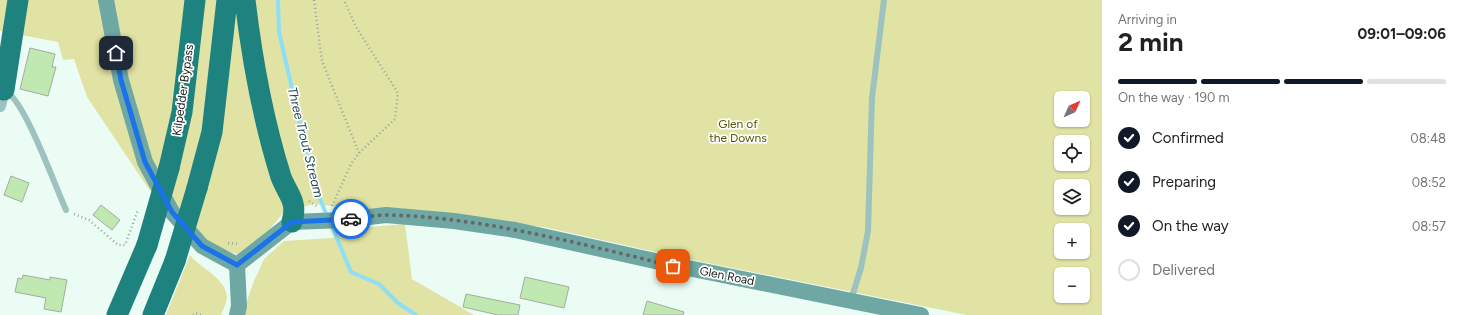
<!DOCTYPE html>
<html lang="en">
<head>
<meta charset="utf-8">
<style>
	body { margin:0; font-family:Figtree,sans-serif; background:#f6f6f6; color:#202124; height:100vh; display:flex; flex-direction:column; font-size:15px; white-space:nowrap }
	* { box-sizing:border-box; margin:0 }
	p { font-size:13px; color:#757577 }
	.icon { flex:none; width:22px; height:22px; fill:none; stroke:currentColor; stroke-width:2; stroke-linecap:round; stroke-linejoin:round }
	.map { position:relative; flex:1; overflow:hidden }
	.sheet { display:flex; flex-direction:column; background:#fff; width:360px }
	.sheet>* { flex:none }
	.needle { width:26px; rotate:45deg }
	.buttons { position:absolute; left:1054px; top:91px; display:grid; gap:8px }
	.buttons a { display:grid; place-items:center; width:36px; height:36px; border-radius:6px; background:#fff; box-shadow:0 1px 3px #0004; font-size:20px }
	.pin { position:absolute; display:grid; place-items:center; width:34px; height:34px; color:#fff; margin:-17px; border-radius:8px; box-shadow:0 2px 6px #0006 }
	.courier { position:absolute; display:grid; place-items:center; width:40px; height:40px; margin:-20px; border:3px solid #1a73e8; border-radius:50%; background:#fff; color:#222; box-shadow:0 1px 5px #0007 }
	.overview em { font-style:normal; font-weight:700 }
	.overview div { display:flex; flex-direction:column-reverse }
	.overview { display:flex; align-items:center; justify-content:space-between; height:68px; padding:0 16px }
	h1 { font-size:26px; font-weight:700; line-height:30px }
	.bar { display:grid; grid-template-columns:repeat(4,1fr); gap:6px 4px; align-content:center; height:48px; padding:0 16px }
	.bar i { height:5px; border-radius:3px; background:#e0e0e0 }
	.bar .current { background:#111827 }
	.bar p { grid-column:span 4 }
	ol { padding:0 16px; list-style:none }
	li { display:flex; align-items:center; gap:12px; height:44px }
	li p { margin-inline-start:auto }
	li .icon { padding:4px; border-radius:50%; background:#111827; color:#fff; stroke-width:4 }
	li:last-child { color:#757577 }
	li i { width:22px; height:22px; border:2px solid #e0e0e0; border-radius:50% }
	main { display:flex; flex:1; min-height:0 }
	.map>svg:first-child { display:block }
	.green { fill:#e0e3a3; fill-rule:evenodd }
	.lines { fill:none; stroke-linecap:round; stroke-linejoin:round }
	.stream { stroke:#8ddff8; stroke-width:4 }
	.building { fill:#bfe9b1; stroke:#a3ada0 }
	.path { stroke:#99a6a0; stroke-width:2.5; stroke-dasharray:1 3; stroke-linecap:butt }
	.lane { stroke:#9dc2bf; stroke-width:6 }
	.street { stroke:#9dc2bf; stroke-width:12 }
	.secondary { stroke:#6ea7a4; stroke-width:16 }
	.highway { stroke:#1e827f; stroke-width:21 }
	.highway-bridge { stroke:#1e827f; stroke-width:21 }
	.done { stroke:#616a66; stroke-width:4; stroke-dasharray:0 7.2 }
	.route { stroke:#1a73e8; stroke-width:5 }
	.labels { text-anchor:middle; stroke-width:3.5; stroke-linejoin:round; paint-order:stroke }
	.street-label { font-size:12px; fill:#161c19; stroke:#fff }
	.park-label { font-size:12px; fill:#545604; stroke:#fff }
	.water-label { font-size:13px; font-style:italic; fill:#224853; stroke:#fff }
</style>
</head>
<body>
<main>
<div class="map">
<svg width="1102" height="315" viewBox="0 0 1102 315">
	<rect width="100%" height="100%" fill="#ebfcf4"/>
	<path class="green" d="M0,0H1102V315H967L678,257L544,227L313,204L283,213L265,235L239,255L204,243L153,183L150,191L87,97L74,59L63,60L58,42L0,31ZM1061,98H1083V120H1061ZM1061,142H1083V164H1061ZM1061,186H1083V208H1061ZM1061,230H1083V252H1061ZM1061,274H1083V296H1061Z
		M405,224L412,279L474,315H242L254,281L264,259L284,241L332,238L355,228Z
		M190,255C201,269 226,278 227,297C227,302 223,310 221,315H166Z"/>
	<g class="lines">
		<path class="stream" d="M278,0L279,32L296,106L316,189L327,216
			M331,224L351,272L379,284L398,303L416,315"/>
	</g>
	<path class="building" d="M30,48L55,54L52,67H56L48,96L20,89Z
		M11,176L29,183L22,202L4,195Z
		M101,205L120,220L112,230L93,215Z
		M23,275L50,280V277L67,280L61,312L44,309L46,298L15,292L18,278L22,279Z
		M525,277L569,287L564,308L520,298Z
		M466,294L520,305L518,315H498L463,307Z
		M647,301L684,312L683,315H643Z"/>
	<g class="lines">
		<path class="path" d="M314,0L322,61L359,153
			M309,201L318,207
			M332,206L351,164L359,153L395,119L398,93L356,27L344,0
			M74,214L89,220L118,245H125L138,210
			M228,243L239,244
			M193,315L195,313L202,315"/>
		<path class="lane" d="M7,92C26,104 55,186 66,210
			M851,300L861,268L868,231L872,98L884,0"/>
		<path class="street" d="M0,106L4,90L1,85"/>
		<path class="secondary" d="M106,0L121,80L145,162L172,212L202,246L237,265
			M237,265L292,222L343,220L386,215L454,221L515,230L673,265L921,315
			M237,265L239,306L237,315"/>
		<path class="highway" d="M245,0C252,59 263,120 281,177C288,195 298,201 292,222
			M4,90L18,0
			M169,168L182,112L195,0
			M197,188L212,132L227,0
			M117,315L147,245
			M153,315L175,261"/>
		<path class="highway-bridge" d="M147,245L169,168
			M175,261L197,188"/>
	</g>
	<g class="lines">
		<path class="done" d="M351,219C362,218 375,215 387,215C482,217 580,244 673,266"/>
		<path class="route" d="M116,53L121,80L145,162L172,212L202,246L237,265L292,222L351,219"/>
	</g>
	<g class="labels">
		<g class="street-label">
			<text transform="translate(183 90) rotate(-82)" y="4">Kilpedder Bypass</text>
			<text transform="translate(727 276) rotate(11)" y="4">Glen Road</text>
		</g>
		<g class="park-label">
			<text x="738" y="128">Glen of<tspan x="738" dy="14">the Downs</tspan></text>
		</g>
		<g class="water-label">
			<text transform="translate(306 142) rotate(76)" y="5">Three Trout Stream</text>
		</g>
	</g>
</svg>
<div class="buttons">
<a><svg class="needle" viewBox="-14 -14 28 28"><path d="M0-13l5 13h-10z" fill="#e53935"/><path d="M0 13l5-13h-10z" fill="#757577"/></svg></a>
<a><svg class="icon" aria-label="locate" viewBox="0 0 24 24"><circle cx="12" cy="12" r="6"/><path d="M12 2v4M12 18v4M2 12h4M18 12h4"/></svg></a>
<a><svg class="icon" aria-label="layers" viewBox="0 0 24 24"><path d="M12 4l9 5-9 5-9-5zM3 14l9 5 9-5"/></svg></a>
<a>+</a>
<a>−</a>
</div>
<div class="pin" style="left:673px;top:266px;background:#ea580c"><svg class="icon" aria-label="bag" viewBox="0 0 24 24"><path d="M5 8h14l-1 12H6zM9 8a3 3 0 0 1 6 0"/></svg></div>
<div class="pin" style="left:116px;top:53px;background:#1f2937"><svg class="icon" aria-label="home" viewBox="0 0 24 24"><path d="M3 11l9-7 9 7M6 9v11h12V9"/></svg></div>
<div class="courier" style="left:351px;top:219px"><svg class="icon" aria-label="car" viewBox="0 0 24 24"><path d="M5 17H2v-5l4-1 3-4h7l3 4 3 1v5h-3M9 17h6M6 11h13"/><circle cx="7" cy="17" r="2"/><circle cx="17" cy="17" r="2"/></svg></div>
</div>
<section class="sheet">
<div class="overview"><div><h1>2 min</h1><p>Arriving in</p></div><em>09:01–09:06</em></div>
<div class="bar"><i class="current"></i><i class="current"></i><i class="current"></i><i></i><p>On the way · 190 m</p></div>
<ol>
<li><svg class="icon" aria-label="check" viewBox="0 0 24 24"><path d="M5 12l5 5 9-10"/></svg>Confirmed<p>08:48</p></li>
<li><svg class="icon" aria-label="check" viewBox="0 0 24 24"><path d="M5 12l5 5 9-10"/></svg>Preparing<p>08:52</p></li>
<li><svg class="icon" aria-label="check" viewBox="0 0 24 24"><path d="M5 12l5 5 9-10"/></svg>On the way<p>08:57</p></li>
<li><i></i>Delivered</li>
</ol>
</section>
</main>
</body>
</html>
